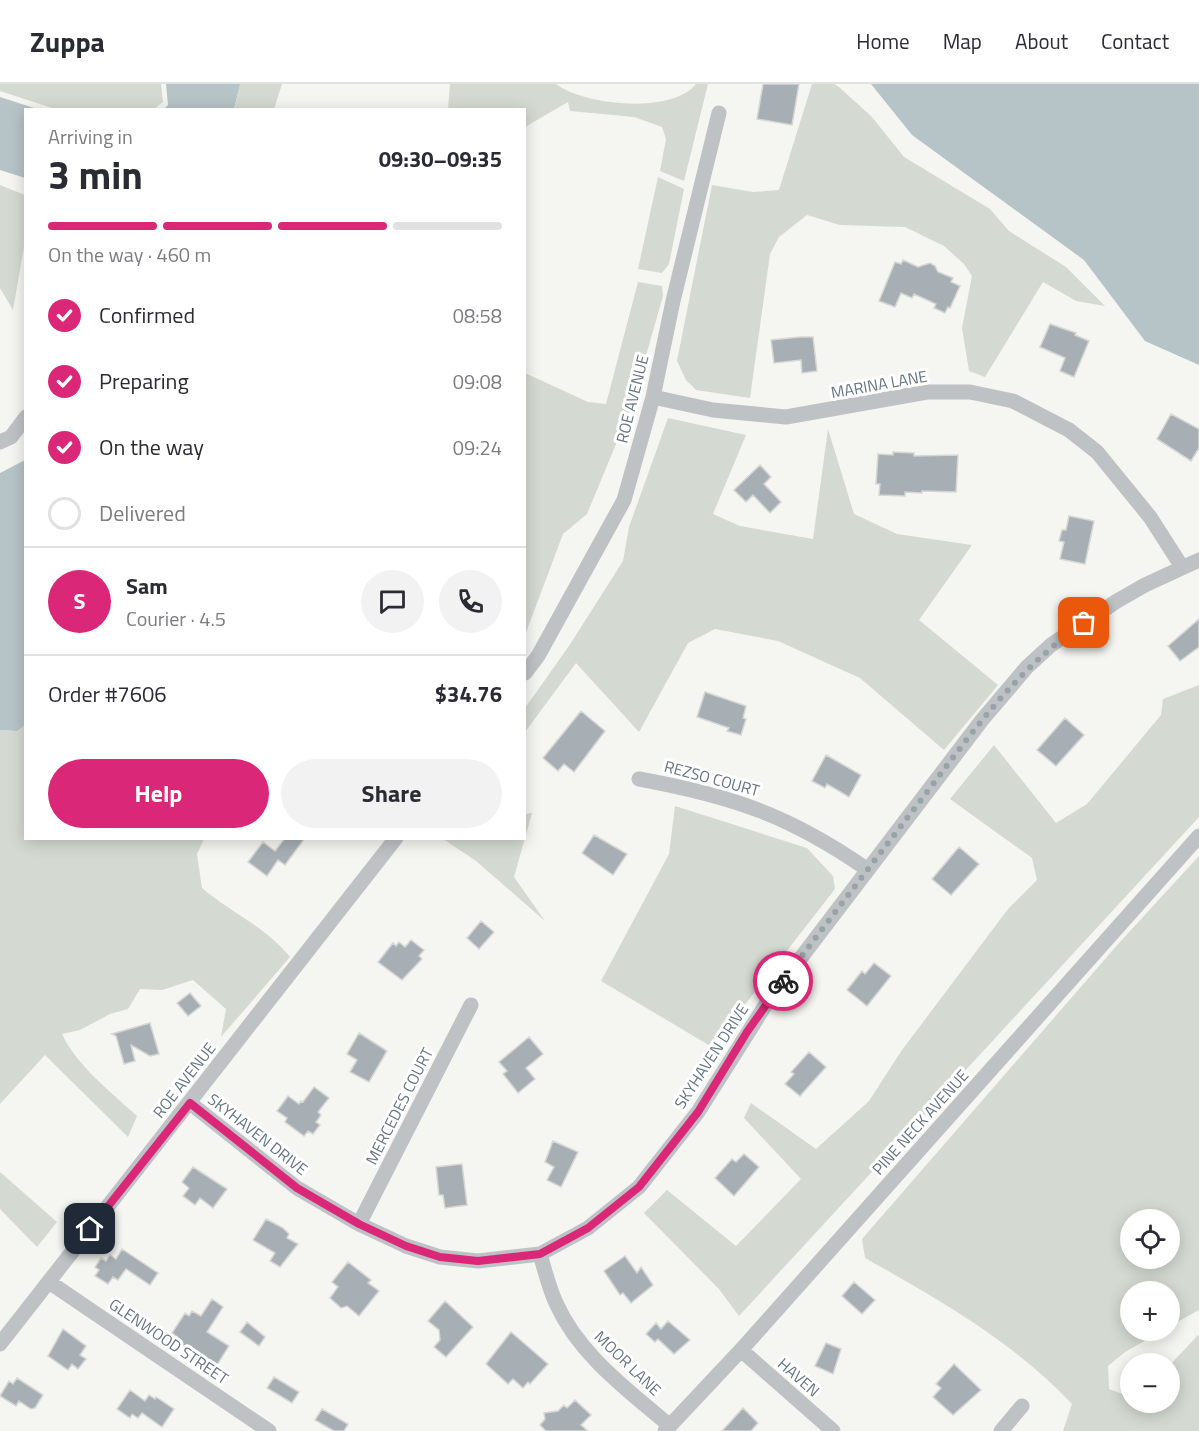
<!DOCTYPE html>
<html lang="en">
<head>
<meta charset="utf-8">
<style>
	body { margin:0; font-family:"Titillium Web",sans-serif; background:#f2f2f3; color:#2b2b33; height:100vh; display:flex; flex-direction:column; font-size:22px; white-space:nowrap }
	* { box-sizing:border-box; margin:0 }
	p { font-size:20px; color:#7c7c81 }
	.icon { flex:none; width:33px; height:33px; fill:none; stroke:currentColor; stroke-width:2; stroke-linecap:round; stroke-linejoin:round }
	.map { position:relative; flex:1; overflow:hidden }
	.sheet { position:absolute; left:24px; top:24px; width:502px; height:732px; display:flex; flex-direction:column; background:#fff; border-radius:0px; box-shadow:0 3px 15px #0003 }
	.sheet>* { flex:none }
	.controls { position:absolute; left:1120px; top:1125px; display:grid; gap:12px }
	.controls a { display:grid; place-items:center; width:60px; height:60px; border-radius:50%; background:#fff; box-shadow:0 3px 15px #0003; font-size:30px }
	.pin { position:absolute; display:grid; place-items:center; width:51px; height:51px; color:#fff; margin:-26px; border-radius:12px; box-shadow:0 3px 9px #0006 }
	.courier { position:absolute; display:grid; place-items:center; width:60px; height:60px; margin:-30px; border:4px solid #db2777; border-radius:50%; background:#fff; color:#222; box-shadow:0 2px 8px #0007 }
	.headline em { font-style:normal; font-weight:700 }
	.headline div { display:flex; flex-direction:column-reverse }
	.headline { display:flex; align-items:center; justify-content:space-between; height:102px; padding:0 24px }
	h1 { font-size:39px; font-weight:700; line-height:45px }
	.bar { display:grid; grid-template-columns:repeat(4,1fr); gap:9px 6px; align-content:center; height:72px; padding:0 24px }
	.bar i { height:8px; border-radius:4px; background:#e1e1e2 }
	.bar .selected { background:#db2777 }
	.bar p { grid-column:span 4 }
	.line { display:flex; align-items:center; gap:15px; padding:0 24px; border-top:2px solid #e1e1e2 }
	.line div { flex:1 }
	.round { display:grid; place-items:center; flex:none; width:63px; height:63px; border-radius:32px; background:#f2f2f3 }
	ol { padding:0 24px; list-style:none }
	li { display:flex; align-items:center; gap:18px; height:66px }
	li p { margin-inline-start:auto }
	li .icon { padding:6px; border-radius:50%; background:#db2777; color:#fff; stroke-width:4 }
	li:last-child { color:#7c7c81 }
	li i { width:33px; height:33px; border:3px solid #e1e1e2; border-radius:50% }
	.primary-button { display:flex; gap:12px; margin-top:auto; padding:12px 24px }
	.primary-button a { flex:1; height:69px; border-radius:36px; background:#db2777; color:#fff; font-size:24px; font-weight:700; line-height:69px; text-align:center }
	.primary-button a+a { background:#f2f2f3; color:#2b2b33 }
	header { display:flex; align-items:center; gap:36px; box-sizing:border-box; height:84px; padding:0 30px; background:#fff; border-bottom:2px solid #e1e1e2 }
	header strong { font-size:28px }
	nav { display:flex; gap:33px; margin-inline-start:auto; font-size:21px }
	.map>svg:first-child { display:block }
	.green { fill:#d4dad1; fill-rule:evenodd }
	.water { fill:#b6c3c7 }
	.building { fill:#a7afb4; stroke:#d6d6d4; stroke-width:1.5 }
	.lines { fill:none; stroke-linecap:round; stroke-linejoin:round }
	.minor { stroke:#bec2c5; stroke-width:15 }
	.done { stroke:#97a2a9; stroke-width:6; stroke-dasharray:0 10.8 }
	.route { stroke:#db2777; stroke-width:8 }
	.labels { text-anchor:middle; stroke-width:6; stroke-linejoin:round; paint-order:stroke }
	.street-label { font-size:16px; fill:#657682; stroke:#fff }
</style>
</head>
<body>
<header>
<strong>Zuppa</strong>
<nav><a>Home</a><a>Map</a><a>About</a><a>Contact</a></nav>
</header>
<div class="map">
<svg width="1199" height="1347" viewBox="0 0 1199 1347">
	<rect width="100%" height="100%" fill="#f5f5f1"/>
	<path class="green" d="M0,0H161L163,18L154,25H55L0,7Z
		M240,0H282L274,25L234,26Z
		M450,0H556C584,21 671,31 696,0H708L684,97L660,87L666,55L662,43L634,33L570,27L568,18L525,43V26L448,25Z
		M812,0H834L839,3L872,33L904,73L990,125L1009,147L1066,183L1105,222L1076,217L1043,198L985,293L969,287L962,244L972,192L964,180L944,162L905,143L840,141L807,131L779,153L770,170L750,314L696,306L686,296L677,277L712,101L753,108L779,106Z
		M658,93L684,105L669,180L662,189L638,185Z
		M0,101L25,111V157L13,226L0,204Z
		M638,198L662,202L663,212L631,324L587,430L563,450L525,551V289L588,318L606,320Z
		M668,334L746,351L713,430L740,442L813,455L828,345L854,430L897,450L972,461L919,536L998,601L944,666L860,594L778,557L715,545L688,559L639,648L576,579L525,648V624L569,562L623,477L629,443Z
		M1199,601V733L739,1232L719,1205L644,1129L667,1106L736,1162L801,1095L744,1034L751,1019L816,1065L869,1017L902,966L1008,825L1037,796L1032,774L950,715L994,661L1056,739L1087,720L1161,631L1163,615Z
		M25,641L26,754L204,755L197,770L202,804C230,828 267,844 290,873L221,953L226,925L193,896L162,906L140,905L128,925L110,930L80,946L62,950C77,982 111,1008 137,1032L128,1053L45,971L0,1020V646L16,647Z
		M675,722L807,764L833,792L835,805L712,963L601,897L669,770Z
		M532,729L514,793L545,837L476,777L443,755L525,754V730Z
		M1199,772V1226L1170,1242V1208H1131V1246L1162,1247L1125,1268L1108,1282L1109,1305L1131,1313V1318H1170V1281L1199,1250V1347H1063L1072,1320C1014,1258 938,1215 865,1174L862,1155L1119,859ZM1131,1136H1170V1174H1131Z
		M0,1088L57,1138L37,1163L0,1125Z"/>
	<path class="water" d="M166,0H240L234,25H164L168,21Z
		M871,0H1199V281L1145,257L1084,176L912,51Z
		M0,13L37,25L26,26L25,94L0,86Z
		M25,376V641L17,647L0,646V389Z"/>
	<path class="building" d="M763,0H799L792,41L757,35Z
		M903,176L918,183L930,179L935,182L938,188L953,194L951,198L960,202L950,224L948,223L945,229L934,224L936,220L914,210L912,214L901,209L895,223L879,217L895,178L901,180Z
		M1050,240L1076,249L1075,251L1089,257L1074,293L1060,287L1065,274L1040,263Z
		M800,253H813L817,287L802,289L801,276L774,279L771,256Z
		M1171,330L1199,345V364L1191,377L1157,355Z
		M893,368L914,369V372L958,371L956,408L922,407V409L905,408V412L879,411L880,400H876L878,370L893,371Z
		M760,381L771,393L764,400L781,418L770,429L753,411L746,418L734,406Z
		M1069,432L1094,437L1085,480L1060,475L1064,458L1059,457L1062,446H1066Z
		M1199,535V563L1180,577L1168,562Z
		M705,608L746,622L743,634L746,635L741,651L727,647L729,644L697,633Z
		M581,627L605,647L574,688L564,680L558,687L543,674Z
		M1065,634L1084,651L1056,682L1037,666Z
		M826,671L861,691L849,713L827,700L825,704L812,697Z
		M594,751L627,770L613,791L582,769Z
		M285,754H305L285,781L278,776L267,792L248,778L263,758L275,767Z
		M959,763L979,780L951,811L932,795Z
		M481,837L494,848L479,865L467,854Z
		M411,856L424,866L419,872L422,875L402,896L378,878L393,859L396,862L399,858L405,863Z
		M874,879L891,892L867,922L847,906L862,887L865,890Z
		M190,909L201,922L188,932L177,919Z
		M150,939L159,970L150,972L131,961L135,977L124,980L116,952L112,950Z
		M359,949L387,967L369,998L350,988L357,976L347,970Z
		M529,953L543,970L526,984L535,995L518,1009L503,990L507,987L499,978Z
		M809,968L826,983L800,1012L785,1000L794,990L791,988Z
		M314,1003L329,1014L318,1028L321,1031L316,1038L320,1041L313,1050L308,1047L304,1052L285,1038L287,1034L277,1027L288,1012L299,1020L301,1017L303,1018Z
		M553,1057L578,1068L561,1103L547,1096L554,1083L545,1078Z
		M744,1070L759,1083L734,1112L715,1094L732,1075L736,1078Z
		M462,1080L467,1121L445,1124L443,1111H439L436,1083Z
		M193,1083L227,1105L213,1124L200,1114L195,1121L183,1112L189,1104L182,1098Z
		M266,1135L283,1144L289,1150L287,1154L298,1160L280,1183L270,1177L275,1169L253,1156Z
		M122,1165L158,1189L150,1201L126,1185L118,1196L113,1193L108,1200L95,1192L99,1186L95,1183L101,1174L106,1177L110,1171L116,1175Z
		M625,1172L637,1189L641,1183L653,1201L631,1219L623,1209L620,1211L604,1187Z
		M348,1178L371,1196L368,1199L379,1207L359,1232L347,1222L341,1224L330,1214L338,1203L332,1198Z
		M854,1198L875,1216L862,1230L842,1212Z
		M212,1215L223,1223L207,1248L229,1262L217,1281L188,1261L186,1264L174,1257L177,1253L172,1249L185,1229L189,1232L192,1227L201,1232Z
		M445,1217L473,1243L446,1273L434,1263L440,1256L439,1246L428,1237Z
		M668,1237L690,1256L674,1270L658,1255L655,1258L646,1250L656,1239L661,1245Z
		M247,1238L265,1253L259,1262L240,1248Z
		M63,1245L86,1262L80,1271L86,1275L78,1285L72,1280L68,1286L48,1272Z
		M511,1248L548,1280L530,1300L528,1298L523,1304L513,1295L508,1300L486,1280Z
		M826,1259L841,1265L833,1290L815,1282Z
		M954,1280L981,1306L953,1331L933,1313L941,1304L936,1300Z
		M274,1293L299,1308L292,1319L267,1304Z
		M17,1294L43,1311L35,1324L31,1325L19,1317L16,1322L0,1312L9,1297L13,1300Z
		M130,1306L145,1317L149,1311L155,1315L156,1313L174,1325L162,1343L142,1329L138,1334L132,1330L130,1334L117,1325Z
		M575,1316L591,1331L581,1341L588,1347H546L540,1341L545,1335L544,1329L558,1327L564,1321L567,1324Z
		M743,1324L758,1339L751,1347H722Z
		M322,1325L348,1340L344,1347H334L315,1336Z"/>
	<g class="lines">
		<path class="minor" d="M653,313L713,326L786,333L927,308H970L1013,317L1069,346L1097,368L1150,433L1182,483
			M0,358L11,353L26,333
			M525,589L538,572L624,416L653,313L673,217L719,29
			M639,695C732,712 789,731 868,786
			M190,1019L297,1104L359,1140L406,1162L440,1173L478,1177L540,1170L588,1144L639,1103L698,1028L768,917L982,636L1027,583L1051,561L1117,517L1145,501L1199,476
			M359,1140L471,921
			M540,1170C545,1187 549,1204 556,1219C579,1271 628,1306 670,1342
			M49,1198L269,1347
			M0,1260L396,754
			M741,1266L833,1347
			M665,1347L741,1266L1199,752
			M1001,1347L1022,1322"/>
	</g>
	<g class="lines">
		<path class="done" d="M783,897C829,836 875,776 921,716C971,650 1015,586 1084,539"/>
		<path class="route" d="M90,1145L190,1019L297,1104L359,1140L406,1162L440,1173L478,1177L540,1170L588,1144L639,1103L698,1028L747,948L783,897"/>
	</g>
	<g class="labels">
		<g class="street-label">
			<text transform="translate(879 300) rotate(-10)" y="6">MARINA LANE</text>
			<text transform="translate(632 315) rotate(-76)" y="6">ROE AVENUE</text>
			<text transform="translate(712 694) rotate(15)" y="6">REZSO COURT</text>
			<text transform="translate(711 972) rotate(-57)" y="6">SKYHAVEN DRIVE</text>
			<text transform="translate(184 996) rotate(-52)" y="6">ROE AVENUE</text>
			<text transform="translate(399 1022) rotate(-63)" y="6">MERCEDES COURT</text>
			<text transform="translate(920 1038) rotate(-48)" y="6">PINE NECK AVENUE</text>
			<text transform="translate(258 1050) rotate(38)" y="6">SKYHAVEN DRIVE</text>
			<text transform="translate(169 1257) rotate(34)" y="6">GLENWOOD STREET</text>
			<text transform="translate(628 1279) rotate(44)" y="6">MOOR LANE</text>
			<text transform="translate(799 1293) rotate(41)" y="6">HAVEN</text>
		</g>
	</g>
</svg>
<div class="controls">
<a><svg class="icon" aria-label="locate" viewBox="0 0 24 24"><circle cx="12" cy="12" r="6"/><path d="M12 2v4M12 18v4M2 12h4M18 12h4"/></svg></a>
<a>+</a>
<a>−</a>
</div>
<div class="pin" style="left:1084px;top:539px;background:#ea580c"><svg class="icon" aria-label="bag" viewBox="0 0 24 24"><path d="M5 8h14l-1 12H6zM9 8a3 3 0 0 1 6 0"/></svg></div>
<div class="pin" style="left:90px;top:1145px;background:#1f2937"><svg class="icon" aria-label="home" viewBox="0 0 24 24"><path d="M3 11l9-7 9 7M6 9v11h12V9"/></svg></div>
<div class="courier" style="left:783px;top:897px"><svg class="icon" aria-label="bike" viewBox="0 0 24 24"><circle cx="6" cy="16" r="4"/><circle cx="18" cy="16" r="4"/><path d="M6 16l4-8h5l3 8M10 8l3 8H6M13 5h3"/></svg></div>
<section class="sheet">
<div class="headline"><div><h1>3 min</h1><p>Arriving in</p></div><em>09:30–09:35</em></div>
<div class="bar"><i class="selected"></i><i class="selected"></i><i class="selected"></i><i></i><p>On the way · 460 m</p></div>
<ol>
<li><svg class="icon" aria-label="check" viewBox="0 0 24 24"><path d="M5 12l5 5 9-10"/></svg>Confirmed<p>08:58</p></li>
<li><svg class="icon" aria-label="check" viewBox="0 0 24 24"><path d="M5 12l5 5 9-10"/></svg>Preparing<p>09:08</p></li>
<li><svg class="icon" aria-label="check" viewBox="0 0 24 24"><path d="M5 12l5 5 9-10"/></svg>On the way<p>09:24</p></li>
<li><i></i>Delivered</li>
</ol>
<div class="line" style="height:108px"><b class="round" style="background:#db2777;color:#fff">S</b><div><b>Sam</b><p>Courier · 4.5</p></div><a class="round"><svg class="icon" aria-label="chat" viewBox="0 0 24 24"><path d="M4 5h16v11H9l-5 4z"/></svg></a><a class="round"><svg class="icon" aria-label="phone" viewBox="0 0 24 24"><path d="M5 4h4l2 5-3 2q2 4 5 5l2-3 5 2v4C11 20 4 13 5 4z"/></svg></a></div>
<div class="line" style="height:78px"><div>Order #7606</div><b>$34.76</b></div>
<div class="primary-button"><a>Help</a><a>Share</a></div>
</section>
</div>
</body>
</html>
